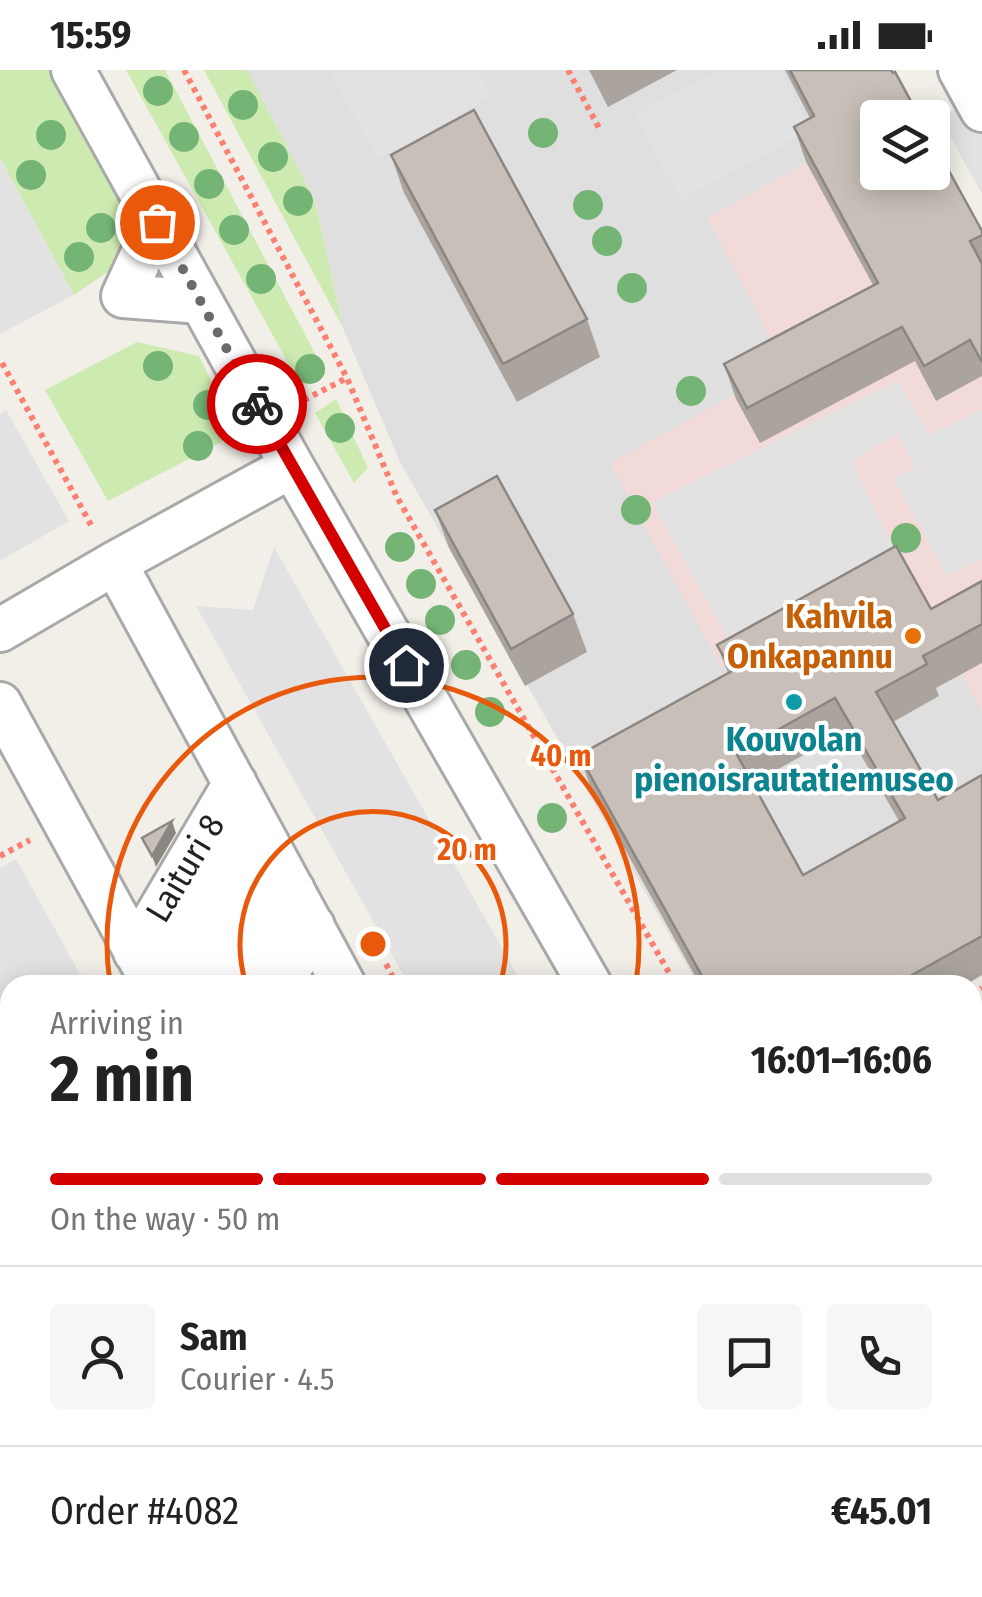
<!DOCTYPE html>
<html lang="en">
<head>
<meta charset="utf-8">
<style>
	body { margin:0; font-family:"Fira Sans Condensed",sans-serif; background:#f6f6f6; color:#222; height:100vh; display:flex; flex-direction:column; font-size:38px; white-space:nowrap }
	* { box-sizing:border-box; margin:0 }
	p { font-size:32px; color:#767676 }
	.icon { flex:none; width:55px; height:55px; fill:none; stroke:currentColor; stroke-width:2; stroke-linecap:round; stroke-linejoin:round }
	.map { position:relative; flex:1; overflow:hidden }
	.panel { position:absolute; left:0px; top:905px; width:982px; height:622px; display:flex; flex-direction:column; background:#fff; border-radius:30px 30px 0 0; box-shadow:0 5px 25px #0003 }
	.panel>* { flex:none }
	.fabs { position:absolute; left:860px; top:30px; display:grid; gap:20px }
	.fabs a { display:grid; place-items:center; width:90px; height:90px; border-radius:10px; background:#fff; box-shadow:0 5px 25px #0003; font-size:50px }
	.pin { position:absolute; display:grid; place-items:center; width:85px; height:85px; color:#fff; margin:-42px; border:5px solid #fff; border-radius:50%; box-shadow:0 2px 10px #0007 }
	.courier { position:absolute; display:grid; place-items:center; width:100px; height:100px; margin:-50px; border:8px solid #d40000; border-radius:50%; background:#fff; color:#222; box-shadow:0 2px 12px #0007 }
	.overview em { font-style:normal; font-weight:700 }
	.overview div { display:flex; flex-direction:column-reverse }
	.overview { display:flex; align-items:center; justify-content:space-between; height:170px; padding:0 50px }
	h1 { font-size:65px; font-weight:700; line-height:75px }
	.bar { display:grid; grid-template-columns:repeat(4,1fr); gap:15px 10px; align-content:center; height:120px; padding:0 50px }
	.bar i { height:12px; border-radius:8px; background:#e0e0e0 }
	.bar .current { background:#d40000 }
	.bar p { grid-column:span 4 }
	.line { display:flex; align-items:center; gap:25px; padding:0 50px; border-top:2px solid #e0e0e0 }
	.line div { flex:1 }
	.round { display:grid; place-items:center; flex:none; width:105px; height:105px; border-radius:10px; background:#f6f6f6 }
	.status { display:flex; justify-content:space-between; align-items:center; height:70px; padding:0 50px; background:#fff; direction:ltr }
	.status svg { height:28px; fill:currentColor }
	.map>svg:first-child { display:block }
	.residential { fill:#e0dfdf }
	.commercial { fill:#f2dad9 }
	.industrial { fill:#ebdbe8 }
	.grass { fill:#cdebb0 }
	.parking { fill:#e2e2e2 }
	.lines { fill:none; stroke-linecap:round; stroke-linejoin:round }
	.minor-casing { stroke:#a9a9a9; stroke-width:48 }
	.path { stroke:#fa8072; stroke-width:6; stroke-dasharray:5 5; stroke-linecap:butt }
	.minor { stroke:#fff; stroke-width:42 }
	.tree { fill:#74b475 }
	.wall { fill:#aba49e; fill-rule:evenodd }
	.shaded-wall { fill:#8b8681 }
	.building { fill:#c7bfb8; stroke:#8b8681; stroke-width:2.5; fill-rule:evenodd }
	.done { stroke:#6b6a68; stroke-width:10; stroke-dasharray:0 18 }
	.route { stroke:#d40000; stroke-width:12 }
	.ring { fill:none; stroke:#e8590c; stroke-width:5 }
	.food-dot { fill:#e8710a; stroke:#fff; stroke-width:4 }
	.culture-dot { fill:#0f9aa8; stroke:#fff; stroke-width:4 }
	.labels { text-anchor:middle; stroke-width:8; stroke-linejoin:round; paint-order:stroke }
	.food-label { font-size:35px; font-weight:bold; fill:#c56008; stroke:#fff; text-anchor:end }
	.culture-label { font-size:35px; font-weight:bold; fill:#0d838f; stroke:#fff }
	.street-label { font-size:35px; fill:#222; stroke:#fff }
	.centre { fill:#e8590c; stroke:#fff; stroke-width:5 }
	.ring-label { font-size:30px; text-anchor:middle; font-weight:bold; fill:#e8590c; stroke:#fff; stroke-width:8; stroke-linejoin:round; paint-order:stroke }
</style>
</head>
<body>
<div class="status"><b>15:59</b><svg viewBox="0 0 49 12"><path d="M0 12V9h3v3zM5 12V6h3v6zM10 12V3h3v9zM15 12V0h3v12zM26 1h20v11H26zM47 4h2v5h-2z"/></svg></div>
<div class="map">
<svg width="982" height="1527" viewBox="0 0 982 1527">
	<rect width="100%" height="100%" fill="#f2efe9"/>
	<path class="residential" d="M247,0H886L877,53L708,148L904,497L982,642V906L966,915H698L400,392L343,258L315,131Z"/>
	<path class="commercial" d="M877,53L878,102H932L982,172V642L904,497L721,597L610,393L785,297L708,148Z"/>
	<path class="industrial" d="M0,1181L10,1199V1518H187L192,1527H0Z"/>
	<path class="grass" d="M0,0H52L140,166L122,192L74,225L0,88Z
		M126,0H165L326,304L301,316Z
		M204,0H247L315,131L343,258Z
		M137,272L199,286L237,364L108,431L45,320Z
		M336,329L368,398L354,413L315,343Z"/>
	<path class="parking" d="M329,0H478L492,26L378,89Z
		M718,0H779L811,59L681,130L635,45Z
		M982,0V124L940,48L975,27Z
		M0,88L74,225L0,264Z
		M898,311L929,365L982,339V489L947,506L894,409L915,397L897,364L851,391L897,485L731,574L652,432Z
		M6,340L69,451L0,491V344Z
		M274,477L523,915H409L196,536L253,540Z
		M16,789L86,915H10V954L0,936V798Z"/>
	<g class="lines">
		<defs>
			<path id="minor" d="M73,0L292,396L590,915
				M960,0L982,40
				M157,152L123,226L201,232
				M115,493L344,915
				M0,560L115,493L292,396
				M0,634L154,915
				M135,882L235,713
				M158,915L255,751
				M200,915L273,784
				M241,915L293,820
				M281,915L313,856
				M972,1000L982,995
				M496,1518L500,1525L515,1518
				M933,1518L938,1527"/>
		</defs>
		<use href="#minor" class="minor-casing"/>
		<path class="path" d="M184,0L347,308L397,427L676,915
			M568,0L599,58
			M2,293L91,455
			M304,330L347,308
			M0,786L30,770
			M386,894L397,915
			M972,924L982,918
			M972,1168L976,1100
			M0,1172L10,1176
			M972,1292L982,1297
			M972,1380L982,1398
			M848,1518L854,1527"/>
		<use href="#minor" class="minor"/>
	</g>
	<g class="tree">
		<circle cx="158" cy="21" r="15"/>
		<circle cx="243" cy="35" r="15"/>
		<circle cx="543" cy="63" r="15"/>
		<circle cx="51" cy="65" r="15"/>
		<circle cx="184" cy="67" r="15"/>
		<circle cx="273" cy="87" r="15"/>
		<circle cx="31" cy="105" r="15"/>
		<circle cx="209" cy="114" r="15"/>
		<circle cx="298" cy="131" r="15"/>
		<circle cx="588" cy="135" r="15"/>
		<circle cx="101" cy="158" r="15"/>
		<circle cx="234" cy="160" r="15"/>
		<circle cx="607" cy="171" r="15"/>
		<circle cx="79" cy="187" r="15"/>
		<circle cx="261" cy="209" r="15"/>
		<circle cx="632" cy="218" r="15"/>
		<circle cx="158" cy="296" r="15"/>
		<circle cx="310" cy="299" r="15"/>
		<circle cx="691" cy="321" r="15"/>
		<circle cx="208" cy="335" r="15"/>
		<circle cx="340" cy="358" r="15"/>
		<circle cx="198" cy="376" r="15"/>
		<circle cx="636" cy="440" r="15"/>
		<circle cx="906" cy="468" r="15"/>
		<circle cx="400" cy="477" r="15"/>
		<circle cx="421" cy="514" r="15"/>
		<circle cx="440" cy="550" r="15"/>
		<circle cx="466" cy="595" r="15"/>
		<circle cx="490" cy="642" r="15"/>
		<circle cx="552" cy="748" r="15"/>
	</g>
	<path class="wall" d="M589,0H677L608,37Z
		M785,0H891L982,161V306L936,331L915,291L760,373L736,329L724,294L873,215L806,92L794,57L810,48Z
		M391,85L587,249L600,287L517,332L404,123Z
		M435,440L573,544L587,582L525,616L449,478Z
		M982,511V593L936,618L939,626L893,652L938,730L982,705V905L965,915H700L591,718L579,685L728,603L717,575L931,539ZM847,661L899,751L803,805L753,713Z"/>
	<path class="shaded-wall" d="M172,751L176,763L156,797L152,786Z"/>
	<path class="building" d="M790,0H891L893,3L895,2L920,48H878V102H932V70L982,161V165L970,171L982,194V292L970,270L924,296L902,257L747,338L724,294L878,213L794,57L814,46Z
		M474,40L587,249L503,294L391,85Z
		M497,406L573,544L511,579L435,440Z
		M896,476L931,539L982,511V554L923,586L927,594L876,622L938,730L982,705V866L894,915H707L579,685L732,601L717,575ZM835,628L905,748L803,805L736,683Z
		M172,751L152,786L142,768Z
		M0,1460L10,1478V1518H32L38,1527H0Z
		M154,1518H414L419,1527H159Z
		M543,1518H828L834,1527H526Z"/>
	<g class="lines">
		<path class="done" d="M157,152L257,334"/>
		<path class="route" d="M257,334L406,595"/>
	</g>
	<g class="ring">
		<path d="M246 914A133 133 0 1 1 500 914"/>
		<path d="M110 913A266 266 0 1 1 636 913"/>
	</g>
	<circle class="food-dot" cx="913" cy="566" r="10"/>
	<circle class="culture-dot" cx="794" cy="632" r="10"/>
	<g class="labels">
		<g class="food-label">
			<text x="893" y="558">Kahvila<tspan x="893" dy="40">Onkapannu</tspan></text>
		</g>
		<g class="culture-label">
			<text x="794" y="681">Kouvolan<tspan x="794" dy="40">pienoisrautatiemuseo</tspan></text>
		</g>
		<g class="street-label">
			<text transform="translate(185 798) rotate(-59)" y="12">Laituri 8</text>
		</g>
	</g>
	<circle cx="373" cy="874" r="15" class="centre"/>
	<g class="ring-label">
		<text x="561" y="696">40 m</text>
		<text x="467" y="790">20 m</text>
	</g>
</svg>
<div class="fabs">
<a><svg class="icon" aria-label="layers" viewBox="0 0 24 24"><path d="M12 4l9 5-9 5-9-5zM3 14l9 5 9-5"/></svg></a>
</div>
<div class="pin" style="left:157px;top:152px;background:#ea580c"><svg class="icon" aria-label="bag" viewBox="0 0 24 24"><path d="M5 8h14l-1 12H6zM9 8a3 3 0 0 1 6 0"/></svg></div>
<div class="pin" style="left:406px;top:595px;background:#1f2937"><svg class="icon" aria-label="home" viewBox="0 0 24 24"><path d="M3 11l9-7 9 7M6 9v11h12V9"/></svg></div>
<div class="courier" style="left:257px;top:334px"><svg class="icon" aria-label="bike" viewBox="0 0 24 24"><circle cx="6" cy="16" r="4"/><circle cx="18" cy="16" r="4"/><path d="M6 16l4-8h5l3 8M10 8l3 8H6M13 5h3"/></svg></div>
<section class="panel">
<div class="overview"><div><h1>2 min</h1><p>Arriving in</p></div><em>16:01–16:06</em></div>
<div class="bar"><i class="current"></i><i class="current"></i><i class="current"></i><i></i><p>On the way · 50 m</p></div>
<div class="line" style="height:180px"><a class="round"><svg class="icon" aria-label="person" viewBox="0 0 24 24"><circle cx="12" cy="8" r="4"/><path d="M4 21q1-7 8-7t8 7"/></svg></a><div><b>Sam</b><p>Courier · 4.5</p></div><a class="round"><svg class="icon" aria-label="chat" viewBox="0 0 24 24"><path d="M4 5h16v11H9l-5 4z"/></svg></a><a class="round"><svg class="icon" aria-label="phone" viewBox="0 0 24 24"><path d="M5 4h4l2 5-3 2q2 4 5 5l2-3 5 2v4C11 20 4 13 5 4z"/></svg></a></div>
<div class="line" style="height:130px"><div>Order #4082</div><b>€45.01</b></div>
</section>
</div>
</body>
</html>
